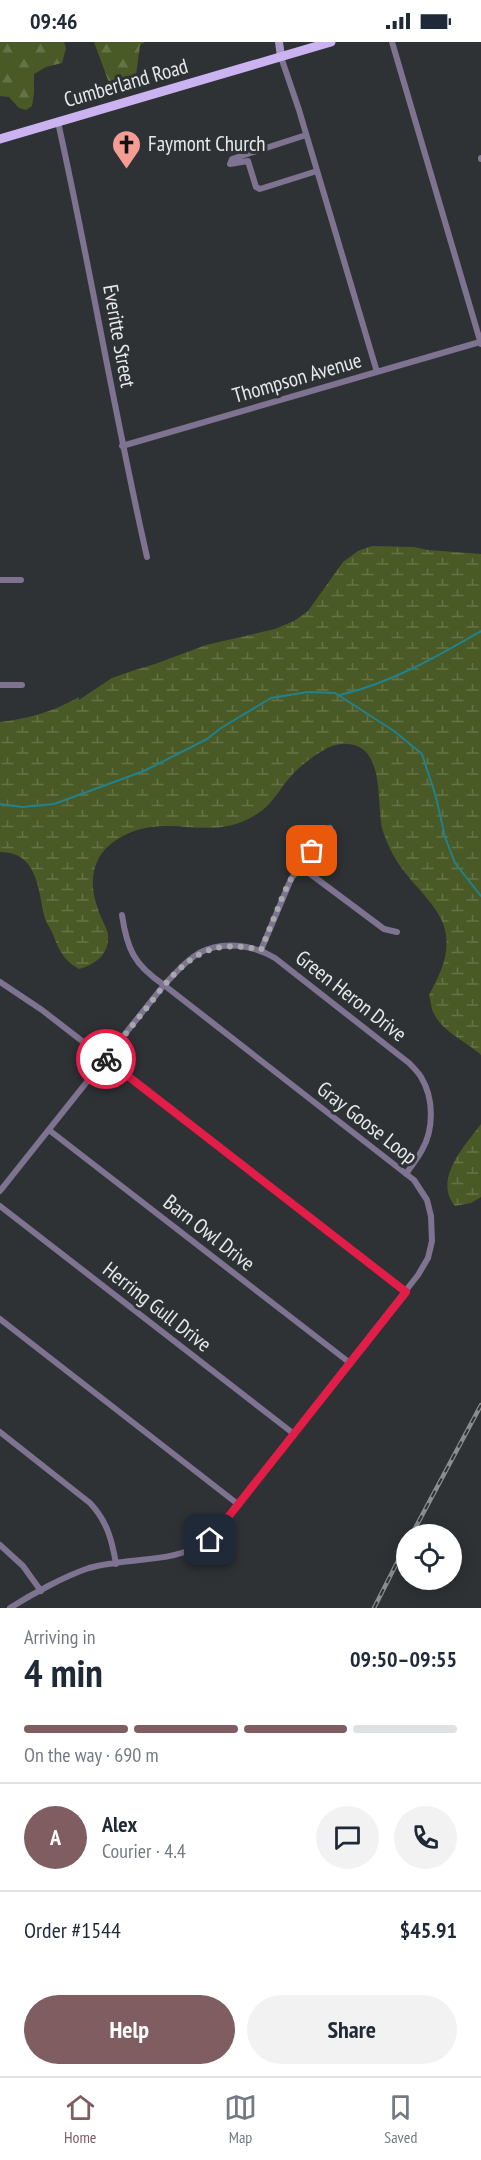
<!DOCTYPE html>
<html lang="en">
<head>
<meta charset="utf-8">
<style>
	body { margin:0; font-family:"PT Sans Narrow",sans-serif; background:#f2f2f3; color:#1f2937; height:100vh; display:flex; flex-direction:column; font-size:22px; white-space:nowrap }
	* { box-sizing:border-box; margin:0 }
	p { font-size:20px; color:#747a83 }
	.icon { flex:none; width:33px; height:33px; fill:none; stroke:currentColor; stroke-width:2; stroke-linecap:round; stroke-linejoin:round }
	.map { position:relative; height:1566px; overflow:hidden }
	.side { display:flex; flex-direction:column; background:#fff; flex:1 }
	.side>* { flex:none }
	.tools { position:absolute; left:396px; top:1482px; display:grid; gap:12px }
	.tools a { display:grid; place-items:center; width:66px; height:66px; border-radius:50%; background:#fff; box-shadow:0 3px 15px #0003; font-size:30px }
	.pin { position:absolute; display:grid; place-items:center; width:51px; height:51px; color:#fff; margin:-26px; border-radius:12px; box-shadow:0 3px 9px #0006 }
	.courier { position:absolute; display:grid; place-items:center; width:60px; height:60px; margin:-30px; border:4px solid #e11d48; border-radius:50%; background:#fff; color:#222; box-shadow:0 2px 8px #0007 }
	.headline em { font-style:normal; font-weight:800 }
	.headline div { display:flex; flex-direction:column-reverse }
	.headline { display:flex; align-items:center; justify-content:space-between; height:102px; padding:0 24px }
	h1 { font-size:39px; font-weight:800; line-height:45px }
	.bar { display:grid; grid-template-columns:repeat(4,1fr); gap:9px 6px; align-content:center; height:72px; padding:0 24px }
	.bar i { height:8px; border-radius:4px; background:#e0e1e3 }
	.bar .active { background:#7f5d61 }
	.bar p { grid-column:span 4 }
	.line { display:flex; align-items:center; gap:15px; padding:0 24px; border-top:2px solid #e0e1e3 }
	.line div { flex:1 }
	.round { display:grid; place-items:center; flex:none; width:63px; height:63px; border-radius:32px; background:#f2f2f3 }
	.primary-button { display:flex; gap:12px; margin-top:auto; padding:12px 24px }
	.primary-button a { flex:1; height:69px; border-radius:36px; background:#7f5d61; color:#fff; font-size:24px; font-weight:800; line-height:69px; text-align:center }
	.primary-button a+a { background:#f2f2f3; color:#1f2937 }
	.status { display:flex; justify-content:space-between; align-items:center; height:42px; padding:0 30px; background:#fff; direction:ltr }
	.status svg { height:16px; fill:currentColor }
	.dock { display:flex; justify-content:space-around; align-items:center; height:84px; border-top:2px solid #e0e1e3; background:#fff; font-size:16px; color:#747a83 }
	.dock a { display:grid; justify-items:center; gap:3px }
	.dock .active { color:#7f5d61 }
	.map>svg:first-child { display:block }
	.forest { fill:url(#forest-firs) }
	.wetland { fill:url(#wetland-marsh) }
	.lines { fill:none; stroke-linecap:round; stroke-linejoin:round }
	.stream { stroke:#21818c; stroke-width:2 }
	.street { stroke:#7e7391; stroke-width:6 }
	.secondary { stroke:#a997c8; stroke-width:8 }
	.primary { stroke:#cbb3f2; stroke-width:9 }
	.rail-casing { stroke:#8a8d8f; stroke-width:4.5 }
	.rail { stroke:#2f3235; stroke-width:2; stroke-dasharray:7; stroke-linecap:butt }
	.done { stroke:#a6a8ab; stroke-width:6; stroke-dasharray:0 10.8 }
	.route { stroke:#e11d48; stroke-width:8 }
	.labels { text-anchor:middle; stroke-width:6; stroke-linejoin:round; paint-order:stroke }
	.street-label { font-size:21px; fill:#e6e8ea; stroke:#2f3235 }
	.poi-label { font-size:21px; fill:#e6e8ea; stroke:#2f3235; text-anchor:start }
</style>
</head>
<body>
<div class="status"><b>09:46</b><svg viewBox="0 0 49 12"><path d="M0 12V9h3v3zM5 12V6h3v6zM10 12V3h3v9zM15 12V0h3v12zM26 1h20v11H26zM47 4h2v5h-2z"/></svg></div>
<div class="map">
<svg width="481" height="1566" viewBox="0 0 481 1566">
	<defs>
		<pattern id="forest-firs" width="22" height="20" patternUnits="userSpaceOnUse" patternTransform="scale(1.5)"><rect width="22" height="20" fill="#4a5a26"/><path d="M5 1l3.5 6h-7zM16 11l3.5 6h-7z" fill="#647246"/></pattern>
		<pattern id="wetland-marsh" width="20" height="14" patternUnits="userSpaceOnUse" patternTransform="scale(1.5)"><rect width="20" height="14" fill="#4a5a26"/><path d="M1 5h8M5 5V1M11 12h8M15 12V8" fill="none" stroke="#647246"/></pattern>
	</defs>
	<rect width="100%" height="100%" fill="#2f3235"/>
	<path class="forest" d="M0,0H64L66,6L62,21L46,25L34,32V51L32,64L26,68L19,66L9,55L0,54Z
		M94,0H145L140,3L136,33L128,43H115L108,38Z"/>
	<path class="wetland" d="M372,504L414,505L428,508L481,512V1013C466,999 444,991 434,972C431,967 431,959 429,953C439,934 449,916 446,893C443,869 421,851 407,833C396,820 388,805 383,789C375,764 388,698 341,702C326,703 302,722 292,733C282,743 276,756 266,765C258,772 249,777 239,781C201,795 164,772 123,794C116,798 108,803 102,811C88,831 92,854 101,875C103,880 107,887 108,892C110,912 95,923 79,927C61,916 59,907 52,890C49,884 45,879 44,873C38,846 37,810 0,810V680C31,676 52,670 79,655V658L112,636L132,629L155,622L206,603L275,587L294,579L308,569L343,520L358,509Z
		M481,1082V1155L471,1161L455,1164C433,1137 464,1105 481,1082Z"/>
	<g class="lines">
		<path class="stream" d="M340,653C391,641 436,615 481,589
			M0,762L22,765L54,762L144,729L207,697L221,686L271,656L308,650L335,651L394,689L422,712L436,755L445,795L455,821L481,854"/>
		<path class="street" d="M392,0L481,302
			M281,15L299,68L377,330
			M58,80C90,224 114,370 147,515
			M306,93L232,117L230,122L248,119L256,145L260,147L317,129
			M481,117V116
			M122,404L480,300
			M0,538H21
			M0,643H22
			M301,825L384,887L397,890
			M122,873C127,907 134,923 164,943C175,932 185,919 199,911C223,898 253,903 275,916L409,1021C413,1025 418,1030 421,1035C434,1056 434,1087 422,1108C418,1116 411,1124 406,1132
			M261,908L291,837L330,786
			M0,940L42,968L406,1250
			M49,1088L350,1321
			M0,1149L164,943L414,1138L427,1158L431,1174L432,1199L428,1216L418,1233L210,1498C172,1523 130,1514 89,1526C65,1534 32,1552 10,1566
			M0,1164L294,1392
			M0,1277L239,1463
			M0,1390L90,1461C107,1479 112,1498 116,1522
			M0,1503L23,1524L41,1549"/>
		<path class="secondary" d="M279,0L281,15"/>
		<path class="primary" d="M0,97L331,0"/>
		<defs>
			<path id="rail" d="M412,1492L481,1363
				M374,1566L406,1503"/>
		</defs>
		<use href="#rail" class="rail-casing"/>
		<use href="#rail" class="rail"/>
	</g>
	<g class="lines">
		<path class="done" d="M106,1017C121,997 137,978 152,959C183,918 207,895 261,908L284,851L291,837L312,809"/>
		<path class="route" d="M106,1017L406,1250L210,1498"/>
	</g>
	<defs>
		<symbol id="church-pin" viewBox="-11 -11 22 30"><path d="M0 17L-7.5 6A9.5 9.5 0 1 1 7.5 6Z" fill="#f59c95" stroke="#2f3235"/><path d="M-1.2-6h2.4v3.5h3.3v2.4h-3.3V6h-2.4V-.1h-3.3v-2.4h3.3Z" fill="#111"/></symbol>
	</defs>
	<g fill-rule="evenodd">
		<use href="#church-pin" x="110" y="86" width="33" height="45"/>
	</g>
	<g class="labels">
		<g class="street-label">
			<text transform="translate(126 41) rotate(-16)" y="7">Cumberland Road</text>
			<text transform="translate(119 294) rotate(80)" y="7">Everitte Street</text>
			<text transform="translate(297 336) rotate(-16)" y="7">Thompson Avenue</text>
			<text transform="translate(351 954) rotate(38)" y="7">Green Heron Drive</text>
			<text transform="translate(367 1081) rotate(38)" y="7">Gray Goose Loop</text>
			<text transform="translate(209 1191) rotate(38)" y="7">Barn Owl Drive</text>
			<text transform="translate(157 1265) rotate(38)" y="7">Herring Gull Drive</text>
		</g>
		<g class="poi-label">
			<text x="148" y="109">Faymont Church</text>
		</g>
	</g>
</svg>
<div class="tools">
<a><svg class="icon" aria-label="locate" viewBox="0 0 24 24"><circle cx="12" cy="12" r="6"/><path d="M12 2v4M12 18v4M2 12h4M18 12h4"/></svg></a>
</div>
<div class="pin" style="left:312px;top:809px;background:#ea580c"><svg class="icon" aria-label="bag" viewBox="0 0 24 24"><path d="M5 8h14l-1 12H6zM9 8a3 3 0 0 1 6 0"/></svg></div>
<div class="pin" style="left:210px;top:1498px;background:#1f2937"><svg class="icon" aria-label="home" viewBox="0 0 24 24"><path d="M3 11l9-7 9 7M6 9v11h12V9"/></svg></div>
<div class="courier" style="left:106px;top:1017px"><svg class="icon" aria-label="bike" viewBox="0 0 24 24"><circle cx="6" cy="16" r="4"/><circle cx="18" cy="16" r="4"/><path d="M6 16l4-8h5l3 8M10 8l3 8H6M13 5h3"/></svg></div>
</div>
<section class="side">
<div class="headline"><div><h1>4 min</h1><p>Arriving in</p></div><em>09:50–09:55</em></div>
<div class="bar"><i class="active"></i><i class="active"></i><i class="active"></i><i></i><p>On the way · 690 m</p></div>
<div class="line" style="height:108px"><b class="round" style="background:#7f5d61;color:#fff">A</b><div><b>Alex</b><p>Courier · 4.4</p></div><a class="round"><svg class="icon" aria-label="chat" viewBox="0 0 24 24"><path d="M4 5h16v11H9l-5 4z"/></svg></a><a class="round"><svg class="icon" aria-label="phone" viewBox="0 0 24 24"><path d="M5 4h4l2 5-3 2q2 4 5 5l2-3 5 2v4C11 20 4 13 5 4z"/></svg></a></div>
<div class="line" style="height:78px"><div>Order #1544</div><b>$45.91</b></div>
<div class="primary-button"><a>Help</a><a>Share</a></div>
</section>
<nav class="dock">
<a class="active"><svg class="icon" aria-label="home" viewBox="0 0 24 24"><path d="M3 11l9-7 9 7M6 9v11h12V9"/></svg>Home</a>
<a><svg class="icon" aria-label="map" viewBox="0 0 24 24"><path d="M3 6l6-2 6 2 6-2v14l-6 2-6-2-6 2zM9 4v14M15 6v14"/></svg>Map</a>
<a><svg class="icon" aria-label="saved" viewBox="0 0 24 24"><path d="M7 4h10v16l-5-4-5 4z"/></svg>Saved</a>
</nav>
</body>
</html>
